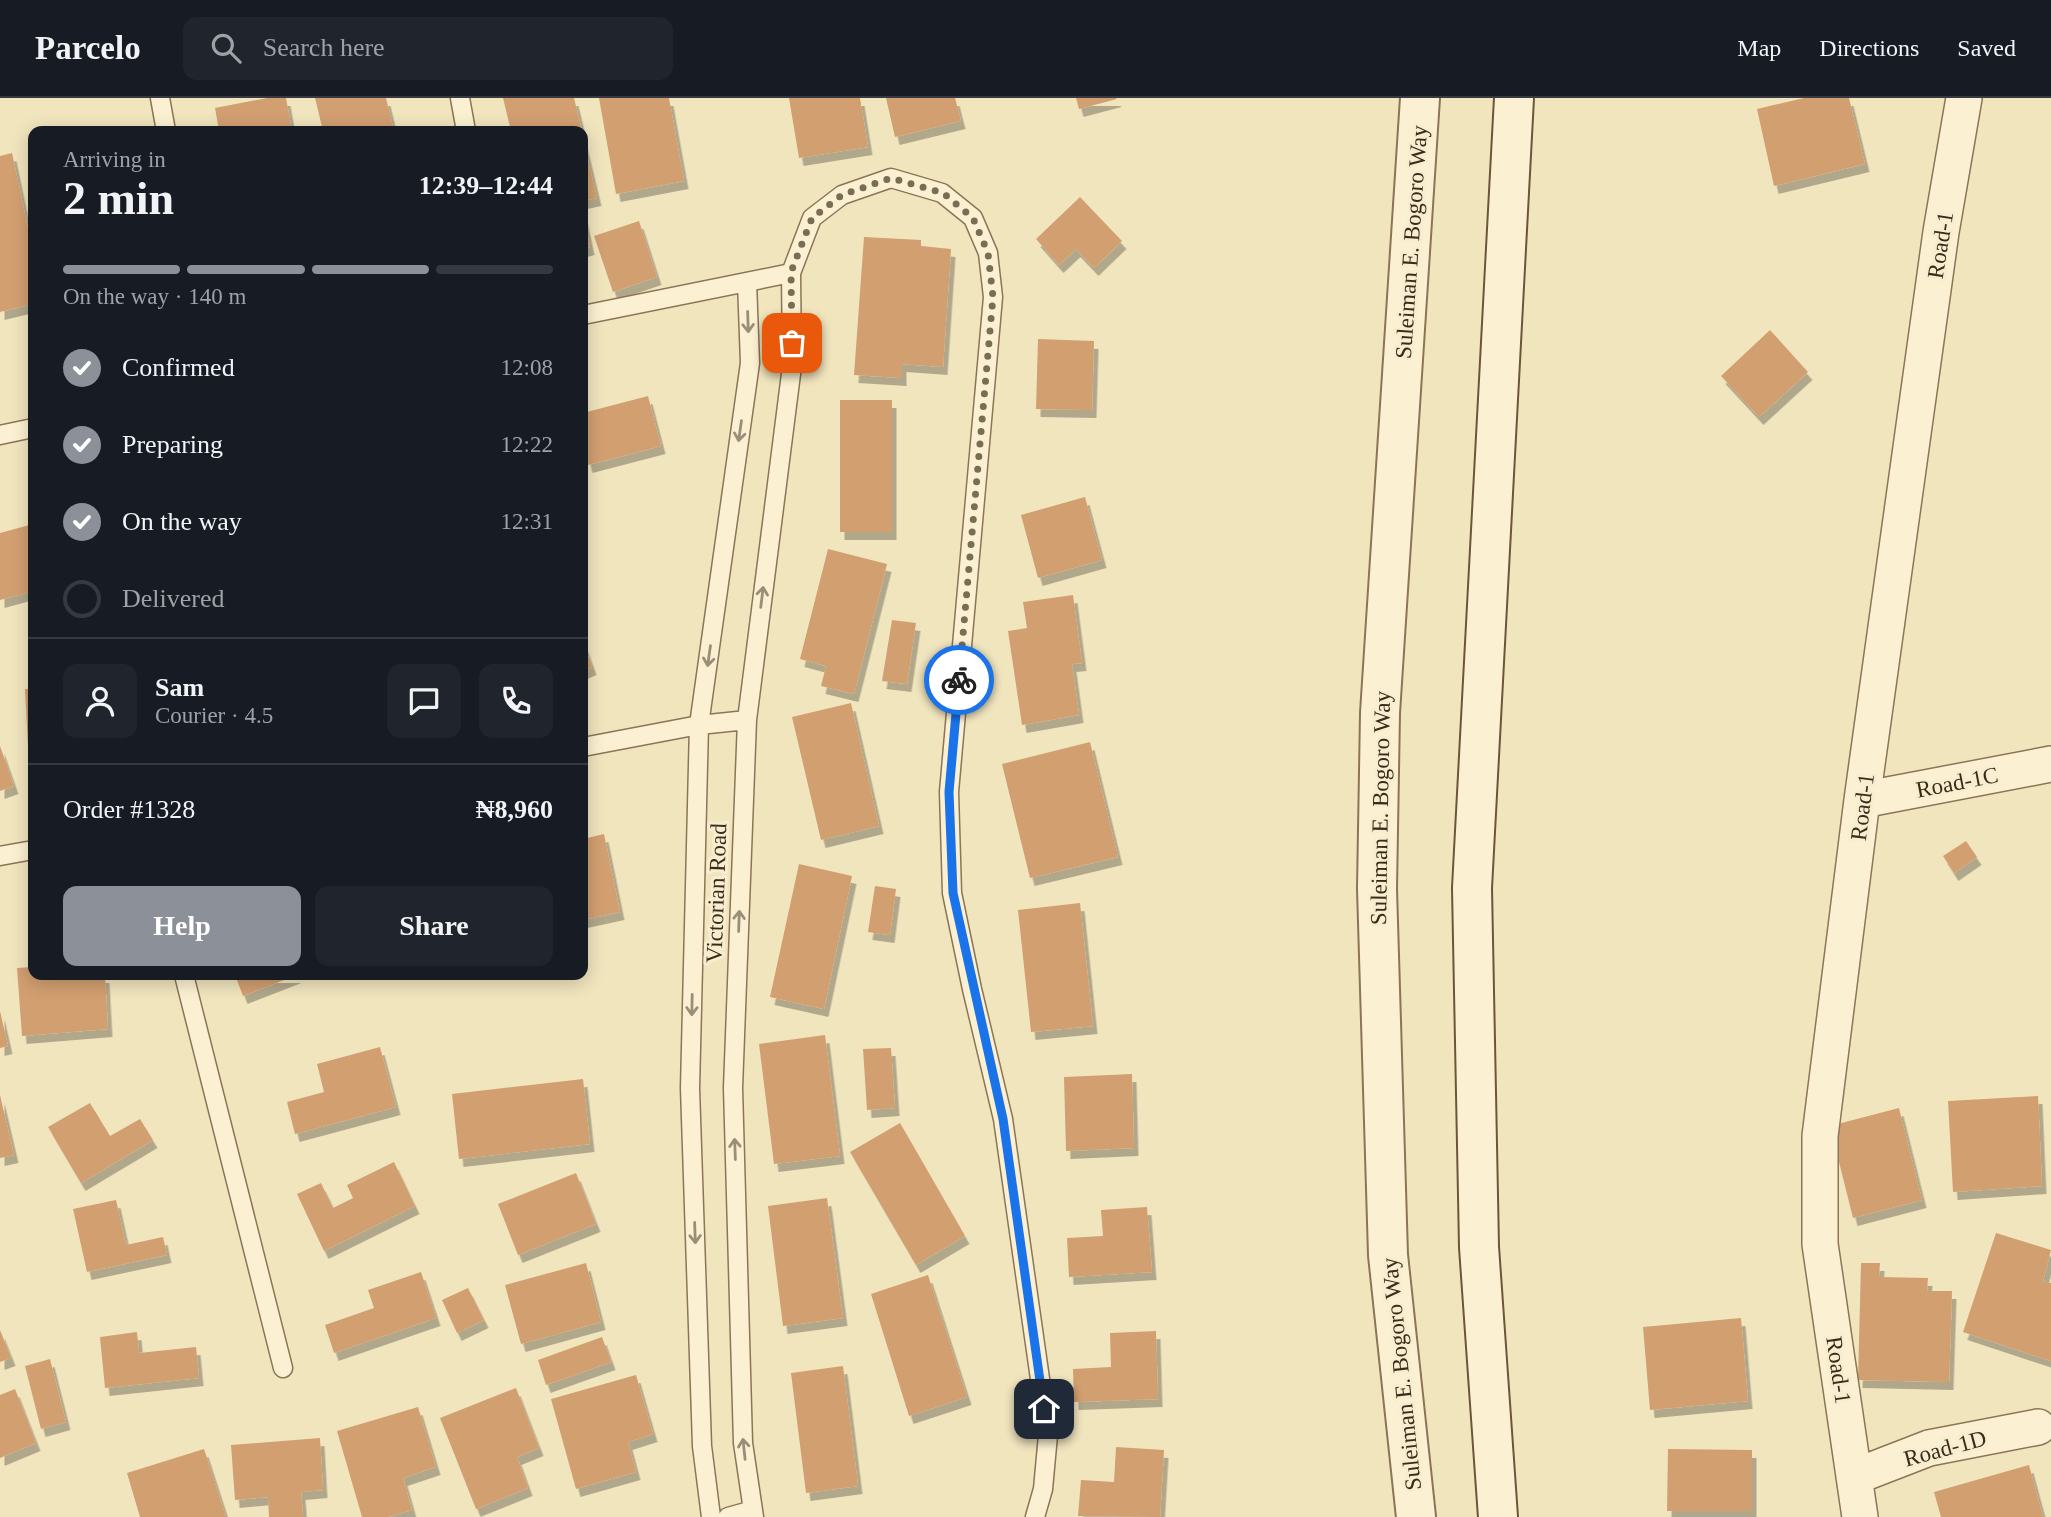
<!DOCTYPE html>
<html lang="en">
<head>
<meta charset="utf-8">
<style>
	body { margin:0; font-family:"Times New Roman",serif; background:#20242c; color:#f1f3f6; height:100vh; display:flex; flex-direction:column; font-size:26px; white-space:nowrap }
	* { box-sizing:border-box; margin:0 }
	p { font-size:23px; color:#9ea1a6 }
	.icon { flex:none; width:38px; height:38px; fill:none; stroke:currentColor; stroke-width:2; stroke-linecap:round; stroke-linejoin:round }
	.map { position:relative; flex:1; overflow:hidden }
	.drawer { position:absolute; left:28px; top:28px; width:560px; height:854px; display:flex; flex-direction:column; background:#171b24; border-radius:14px; box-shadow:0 4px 18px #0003 }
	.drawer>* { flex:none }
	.pin { position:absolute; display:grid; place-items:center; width:60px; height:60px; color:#fff; margin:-30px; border-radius:14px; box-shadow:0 4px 10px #0006 }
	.courier { position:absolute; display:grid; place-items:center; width:70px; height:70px; margin:-35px; border:5px solid #1a73e8; border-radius:50%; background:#fff; color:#222; box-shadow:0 2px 9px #0007 }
	.summary em { font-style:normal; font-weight:700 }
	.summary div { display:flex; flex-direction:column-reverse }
	.summary { display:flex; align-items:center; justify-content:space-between; height:119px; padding:0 35px }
	h1 { font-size:46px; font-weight:700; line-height:52px }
	.bar { display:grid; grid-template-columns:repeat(4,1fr); gap:10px 7px; align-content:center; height:84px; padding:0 35px }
	.bar i { height:9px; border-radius:5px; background:#363941 }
	.bar .on { background:#8c9099 }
	.bar p { grid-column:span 4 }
	.line { display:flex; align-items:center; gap:18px; padding:0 35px; border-top:2px solid #363941 }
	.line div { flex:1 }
	.round { display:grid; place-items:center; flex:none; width:74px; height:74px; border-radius:14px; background:#20242c }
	ol { padding:0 35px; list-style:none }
	li { display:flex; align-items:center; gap:21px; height:77px }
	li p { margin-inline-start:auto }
	li .icon { padding:7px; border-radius:50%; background:#8c9099; color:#fff; stroke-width:4 }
	li:last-child { color:#9ea1a6 }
	li i { width:38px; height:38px; border:4px solid #363941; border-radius:50% }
	.button { display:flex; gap:14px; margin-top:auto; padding:14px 35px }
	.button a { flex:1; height:80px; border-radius:14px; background:#8c9099; color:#fff; font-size:28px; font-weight:700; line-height:80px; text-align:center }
	.button a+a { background:#20242c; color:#f1f3f6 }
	header { display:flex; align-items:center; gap:42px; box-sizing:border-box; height:98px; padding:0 35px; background:#171b24; border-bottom:2px solid #363941 }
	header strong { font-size:33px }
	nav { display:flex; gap:38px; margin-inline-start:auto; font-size:24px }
	.search { width:490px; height:63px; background:#20242c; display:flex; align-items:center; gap:18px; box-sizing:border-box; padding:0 24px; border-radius:14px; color:#9ea1a6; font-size:26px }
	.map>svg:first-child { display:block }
	.building { fill:#d29f71; filter:url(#shadow) }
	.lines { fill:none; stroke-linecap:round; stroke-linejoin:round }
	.service-casing { stroke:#8b7556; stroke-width:21 }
	.minor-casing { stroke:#8b7556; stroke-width:38 }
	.tertiary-casing { stroke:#8b7556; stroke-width:42 }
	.secondary-casing { stroke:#6c5639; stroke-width:42 }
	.service { stroke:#fbf1d2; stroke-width:18 }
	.minor { stroke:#fbf1d2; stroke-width:35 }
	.tertiary { stroke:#fbf1d2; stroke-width:38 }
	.secondary { stroke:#fbf1d2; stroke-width:38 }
	.oneway { stroke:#9a8e76 }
	.done { stroke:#796d54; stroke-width:7; stroke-dasharray:0 12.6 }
	.route { stroke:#1a73e8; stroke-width:9 }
	.labels { text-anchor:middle; stroke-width:6; stroke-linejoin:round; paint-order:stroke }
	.street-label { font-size:23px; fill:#392c1b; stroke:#f8eecf }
</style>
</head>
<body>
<header>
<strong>Parcelo</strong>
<div class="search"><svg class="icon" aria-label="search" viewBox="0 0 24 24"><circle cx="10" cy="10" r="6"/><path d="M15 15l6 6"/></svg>Search here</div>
<nav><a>Map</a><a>Directions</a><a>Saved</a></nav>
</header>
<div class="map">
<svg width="2051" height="1419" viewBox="0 0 2051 1419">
	<defs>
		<filter id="shadow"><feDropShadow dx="4.5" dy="8" stdDeviation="0" flood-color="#0004"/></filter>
	</defs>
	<rect width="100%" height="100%" fill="#f1e5be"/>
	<path class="building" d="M267,0H286L292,33H219L215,10Z
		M315,0H386L394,33H323Z
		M503,0H574L582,33H511Z
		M599,0H669L684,83L616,96Z
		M789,0H860L868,49L799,60Z
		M886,0H955L961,23L895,39Z
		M1076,0H1116L1117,1L1079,11Z
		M1804,0H1849L1865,66L1774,88L1757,11Z
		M583,42L597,100L583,103Z
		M12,55L33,155V206L0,214V58Z
		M1080,99L1122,143L1094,170L1076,151L1059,167L1036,141Z
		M583,116L590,149L583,151Z
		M639,123L657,179L613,194L594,138Z
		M864,139L921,142V148L951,151L943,269L902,266V280L854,277Z
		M1770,232L1808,274L1759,319L1721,278Z
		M1038,241L1094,243L1092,312L1036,311Z
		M648,298L661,348L588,367L583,347V315Z
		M840,302H892V434H840Z
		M1085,399L1102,462L1038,480L1021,417Z
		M33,426V493L0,502V435Z
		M828,451L887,466L854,596L821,588L826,568L800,561Z
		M1073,497L1082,565L1072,566L1079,617L1022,627L1008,533L1027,530L1023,504Z
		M892,522L916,525L907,586L882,583Z
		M583,544L592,569L583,573Z
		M25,591H33V687H30Z
		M851,605L879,728L821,742L792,619Z
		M1090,644L1118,759L1030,780L1002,666Z
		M0,648L14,688L0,693Z
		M604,736L620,814L583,822V741Z
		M1966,743L1977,759L1954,775L1943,758Z
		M799,766L852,778L824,911L770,899Z
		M875,788L896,791L890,837L868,834Z
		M1080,805L1093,928L1031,934L1018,812Z
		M33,869V877H105L108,931L22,938L17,870Z
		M235,877H297L243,898Z
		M0,913L8,948L0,950Z
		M825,937L840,1058L774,1066L759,946Z
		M380,949L396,1009L295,1036L287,1004L324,994L317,966Z
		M891,950L895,1010L867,1012L863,951Z
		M1132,976L1134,1050L1066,1053L1064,979Z
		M583,981L590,1046L459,1061L452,996Z
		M0,997L14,1057L0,1060Z
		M2038,998L2042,1088L1953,1094L1948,1003Z
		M90,1005L110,1038L140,1021L153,1042L81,1085L48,1029Z
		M1899,1010L1922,1102L1853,1120L1830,1028Z
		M900,1025L965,1138L916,1167L850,1054Z
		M394,1064L415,1108L324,1153L297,1096L321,1085L333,1110L353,1100L347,1087Z
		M576,1075L596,1126L518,1157L498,1106Z
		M827,1100L843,1220L783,1228L768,1108Z
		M116,1102L126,1147L163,1139L167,1157L87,1174L73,1111Z
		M1147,1109L1152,1174L1069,1179L1067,1140L1103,1138L1101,1112Z
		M1996,1135L2051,1152L2043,1183L2051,1185V1263L1963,1234Z
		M586,1165L601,1224L521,1246L505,1187Z
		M1861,1165H1880L1879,1179L1928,1180L1927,1193H1952L1949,1284L1858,1282Z
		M421,1174L436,1220L334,1255L325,1227L374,1210L368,1192Z
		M928,1177L967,1299L909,1318L871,1196Z
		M468,1190L484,1222L457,1235L442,1202Z
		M1741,1220L1748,1303L1650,1312L1643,1229Z
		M0,1232L11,1260L0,1264Z
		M1156,1233L1158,1301L1074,1304L1073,1271L1111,1269L1110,1235Z
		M137,1234L139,1255L196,1249L199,1280L105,1290L100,1239Z
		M602,1239L611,1264L546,1287L538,1262Z
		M50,1261L66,1324L41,1331L25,1268Z
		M843,1268L858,1388L806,1395L791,1275Z
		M636,1277L653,1336L628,1344L636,1374L576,1391L551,1301Z
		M516,1290L539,1350L517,1359L528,1390L476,1411L440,1320Z
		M15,1291L36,1345L0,1360V1297Z
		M418,1309L436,1369L403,1380L412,1412L388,1419H362L337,1333Z
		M320,1340L323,1392L301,1394L303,1419H269L268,1399L235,1402L231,1347Z
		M1116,1349L1164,1352L1160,1419L1078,1418L1081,1382L1114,1384Z
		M204,1351L226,1419H140L127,1375Z
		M1668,1351L1752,1352V1413H1667Z
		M2029,1367L2043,1419H1941L1934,1394Z"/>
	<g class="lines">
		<defs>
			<path id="service" d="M160,0L166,33
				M460,0L466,33
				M583,217L791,175
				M0,337L33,330
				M583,649L699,627L747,622
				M0,758L33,752
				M184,877L283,1270
				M711,1419L702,1348L690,990L699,627L750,265L747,184
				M728,1419L753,1412
				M754,1419L743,1345L733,990L747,622L792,268L791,175L812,120L842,97L891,80L942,95L973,120L988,155L993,199L949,694L952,795L972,891L1003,1021L1048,1337L1043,1391L1035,1419"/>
			<path id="minor" d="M1862,702L2051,666
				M1854,1379L1929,1350L2038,1329
				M1860,1419L1820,1146V1038L1862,702L1941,134L1964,0"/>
			<path id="tertiary" d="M1416,1419L1388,1157L1377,791L1380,615L1420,0"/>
			<path id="secondary" d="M1498,1419L1479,1149L1472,790L1514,0"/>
		</defs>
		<use href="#service" class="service-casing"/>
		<use href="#minor" class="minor-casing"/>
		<use href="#tertiary" class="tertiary-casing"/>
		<use href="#secondary" class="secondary-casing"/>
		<use href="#service" class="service"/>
		<use href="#minor" class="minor"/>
		<use href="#tertiary" class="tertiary"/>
		<use href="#secondary" class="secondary"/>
	</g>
	<defs><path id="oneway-shaft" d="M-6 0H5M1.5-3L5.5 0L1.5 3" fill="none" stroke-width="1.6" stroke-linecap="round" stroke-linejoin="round" transform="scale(1.75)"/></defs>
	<g class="oneway">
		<use href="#oneway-shaft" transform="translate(748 224) rotate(88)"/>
		<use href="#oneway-shaft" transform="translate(740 333) rotate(98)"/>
		<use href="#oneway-shaft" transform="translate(762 499) rotate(-83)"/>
		<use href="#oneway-shaft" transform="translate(709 558) rotate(98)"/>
		<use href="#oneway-shaft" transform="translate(739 823) rotate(-88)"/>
		<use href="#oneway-shaft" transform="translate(692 907) rotate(91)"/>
		<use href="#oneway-shaft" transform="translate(735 1051) rotate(-92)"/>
		<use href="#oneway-shaft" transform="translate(695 1135) rotate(88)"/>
		<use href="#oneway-shaft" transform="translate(744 1351) rotate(-96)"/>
	</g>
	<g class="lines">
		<path class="done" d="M792,245L791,174L812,120L842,97L891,80L943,95L973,120L988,155L993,199L959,582"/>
		<path class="route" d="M959,582L949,694L953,795L1003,1021L1044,1311"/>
	</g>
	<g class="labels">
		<g class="street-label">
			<text transform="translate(1411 144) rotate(-86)" y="8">Suleiman E. Bogoro Way</text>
			<text transform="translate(1940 147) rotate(-81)" y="8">Road-1</text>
			<text transform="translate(1957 684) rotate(-11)" y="8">Road-1C</text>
			<text transform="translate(1862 709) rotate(-83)" y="8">Road-1</text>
			<text transform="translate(1380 710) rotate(-89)" y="8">Suleiman E. Bogoro Way</text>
			<text transform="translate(716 795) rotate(-88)" y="8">Victorian Road</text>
			<text transform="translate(1839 1272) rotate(82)" y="8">Road-1</text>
			<text transform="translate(1401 1276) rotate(-96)" y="8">Suleiman E. Bogoro Way</text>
			<text transform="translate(1945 1350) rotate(-15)" y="8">Road-1D</text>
		</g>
	</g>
</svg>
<div class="pin" style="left:792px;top:245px;background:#ea580c"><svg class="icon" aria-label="bag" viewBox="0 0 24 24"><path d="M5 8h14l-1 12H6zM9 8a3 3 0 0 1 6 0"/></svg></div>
<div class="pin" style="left:1044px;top:1311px;background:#1f2937"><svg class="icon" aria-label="home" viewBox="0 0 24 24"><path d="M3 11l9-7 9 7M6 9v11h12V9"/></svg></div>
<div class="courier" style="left:959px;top:582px"><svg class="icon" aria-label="bike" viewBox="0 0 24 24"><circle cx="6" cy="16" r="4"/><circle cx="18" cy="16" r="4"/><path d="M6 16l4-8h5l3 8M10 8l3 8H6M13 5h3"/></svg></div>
<section class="drawer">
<div class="summary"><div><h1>2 min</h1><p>Arriving in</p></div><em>12:39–12:44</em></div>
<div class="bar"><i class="on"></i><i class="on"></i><i class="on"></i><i></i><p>On the way · 140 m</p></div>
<ol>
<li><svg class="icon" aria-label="check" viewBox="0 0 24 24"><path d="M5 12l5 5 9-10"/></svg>Confirmed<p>12:08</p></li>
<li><svg class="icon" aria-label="check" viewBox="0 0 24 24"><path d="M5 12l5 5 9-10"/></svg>Preparing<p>12:22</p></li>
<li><svg class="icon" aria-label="check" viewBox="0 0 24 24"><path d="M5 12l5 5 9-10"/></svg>On the way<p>12:31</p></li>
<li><i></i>Delivered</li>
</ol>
<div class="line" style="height:126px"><a class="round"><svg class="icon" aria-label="person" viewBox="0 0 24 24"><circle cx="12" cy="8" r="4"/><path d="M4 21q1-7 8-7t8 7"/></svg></a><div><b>Sam</b><p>Courier · 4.5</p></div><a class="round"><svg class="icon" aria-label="chat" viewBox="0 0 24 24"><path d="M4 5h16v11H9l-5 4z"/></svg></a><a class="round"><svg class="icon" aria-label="phone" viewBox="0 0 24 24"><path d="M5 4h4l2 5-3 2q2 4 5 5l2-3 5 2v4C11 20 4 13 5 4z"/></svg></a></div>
<div class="line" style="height:91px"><div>Order #1328</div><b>₦8,960</b></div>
<div class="button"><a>Help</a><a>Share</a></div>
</section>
</div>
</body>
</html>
